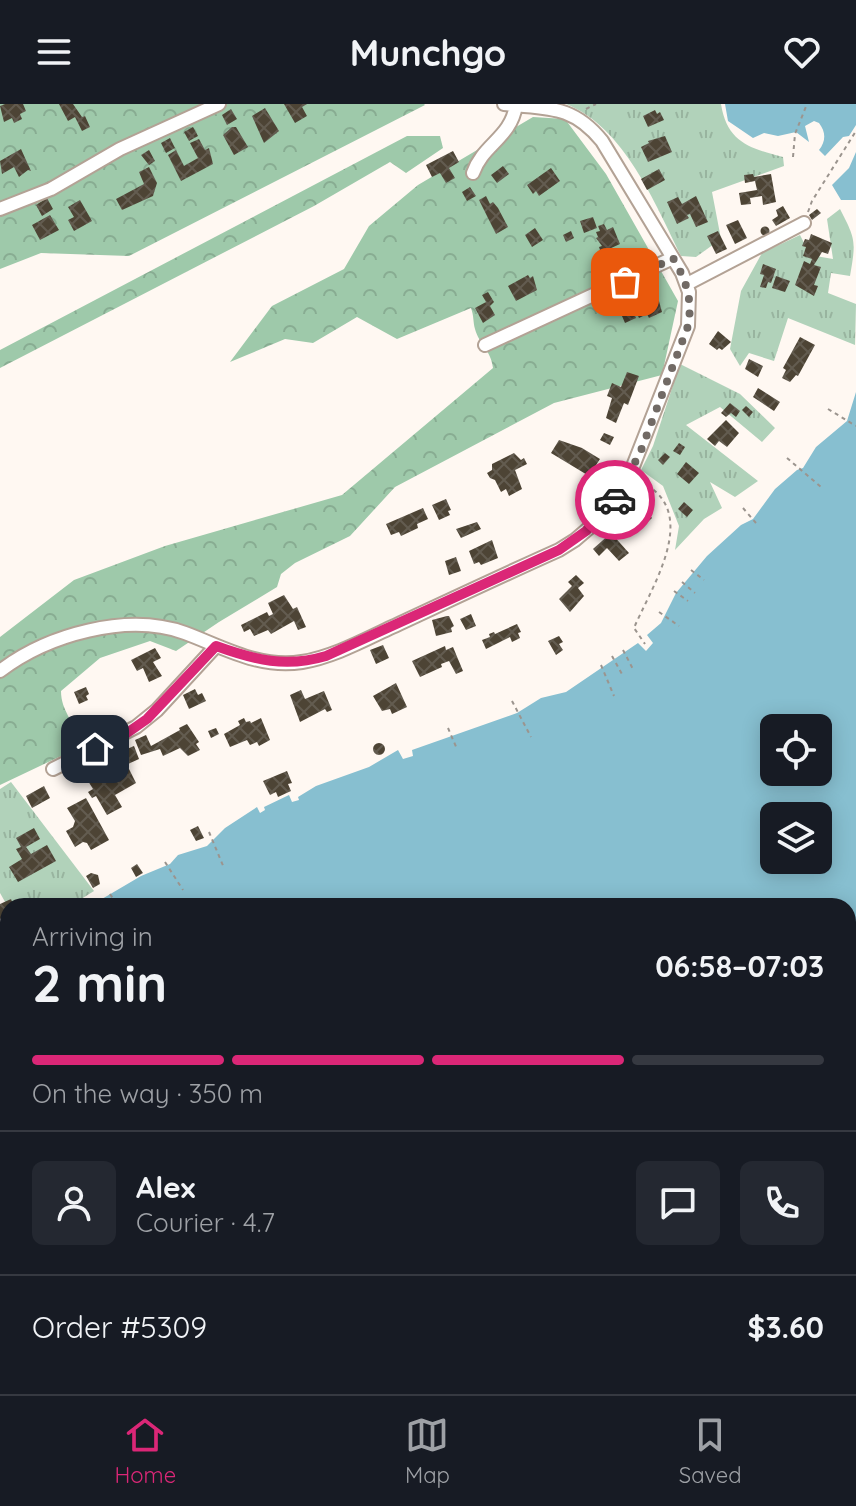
<!DOCTYPE html>
<html lang="en">
<head>
<meta charset="utf-8">
<style>
	body { margin:0; font-family:Quicksand,sans-serif; background:#242831; color:#f1f3f6; height:100vh; display:flex; flex-direction:column; font-size:30px; white-space:nowrap }
	* { box-sizing:border-box; margin:0 }
	p { font-size:26px; color:#9ea1a6 }
	.icon { flex:none; width:44px; height:44px; fill:none; stroke:currentColor; stroke-width:2; stroke-linecap:round; stroke-linejoin:round }
	.map { position:relative; flex:1; overflow:hidden }
	.details { position:absolute; left:0px; top:794px; width:856px; height:496px; display:flex; flex-direction:column; background:#171b24; border-radius:24px 24px 0 0; box-shadow:0 4px 20px #0003 }
	.details>* { flex:none }
	.fabs { position:absolute; left:760px; top:610px; display:grid; gap:16px }
	.fabs a { display:grid; place-items:center; width:72px; height:72px; border-radius:12px; background:#171b24; box-shadow:0 4px 20px #0003; font-size:40px }
	.pin { position:absolute; display:grid; place-items:center; width:68px; height:68px; color:#fff; margin:-34px; border-radius:16px; box-shadow:0 4px 12px #0006 }
	.courier { position:absolute; display:grid; place-items:center; width:80px; height:80px; margin:-40px; border:6px solid #db2777; border-radius:50%; background:#fff; color:#222; box-shadow:0 2px 10px #0007 }
	.overview em { font-style:normal; font-weight:700 }
	.overview div { display:flex; flex-direction:column-reverse }
	.overview { display:flex; align-items:center; justify-content:space-between; height:136px; padding:0 32px }
	h1 { font-size:52px; font-weight:700; line-height:60px }
	.bar { display:grid; grid-template-columns:repeat(4,1fr); gap:12px 8px; align-content:center; height:96px; padding:0 32px }
	.bar i { height:10px; border-radius:6px; background:#363941 }
	.bar .current { background:#db2777 }
	.bar p { grid-column:span 4 }
	.line { display:flex; align-items:center; gap:20px; padding:0 32px; border-top:2px solid #363941 }
	.line div { flex:1 }
	.round { display:grid; place-items:center; flex:none; width:84px; height:84px; border-radius:12px; background:#242831 }
	header { display:flex; justify-content:space-between; align-items:center; height:104px; padding:0 32px; background:#171b24; font-size:36px; font-weight:700 }
	.dock { display:flex; justify-content:space-around; align-items:center; height:112px; border-top:2px solid #363941; background:#171b24; font-size:22px; color:#9ea1a6 }
	.dock a { display:grid; justify-items:center; gap:4px }
	.dock .current { color:#db2777 }
	.map>svg:first-child { display:block }
	.grass { fill:url(#grass-tufts) }
	.forest { fill:url(#forest-crowns) }
	.park { fill:url(#park-crowns) }
	.water { fill:#87bfd0; fill-rule:evenodd }
	.building { fill:url(#building-cross-hatch) }
	.lines { fill:none; stroke-linecap:round; stroke-linejoin:round }
	.minor-casing { stroke:#b3a295; stroke-width:16 }
	.path { stroke:#9b948e; stroke-width:2; stroke-dasharray:4 4; stroke-linecap:butt }
	.minor { stroke:#fff; stroke-width:12 }
	.done { stroke:#716a65; stroke-width:8; stroke-dasharray:0 14.4 }
	.route { stroke:#db2777; stroke-width:10 }
</style>
</head>
<body>
<header><svg class="icon" aria-label="menu" viewBox="0 0 24 24"><path d="M4 6h16M4 12h16M4 18h16"/></svg>Munchgo<svg class="icon" aria-label="heart" viewBox="0 0 24 24"><path d="M12 20l-8-8c-3-5 5-10 8-4 3-6 11-1 8 4z"/></svg></header>
<div class="map">
<svg width="856" height="1290" viewBox="0 0 856 1290">
	<defs>
		<pattern id="grass-tufts" width="24" height="20" patternUnits="userSpaceOnUse" patternTransform="scale(2)"><rect width="24" height="20" fill="#b1d2ba"/><path d="M3 7l-1-3M5 7V3M7 7l1-3M15 17l-1-3M17 17v-4M19 17l1-3" fill="none" stroke="#98b49f"/></pattern>
		<pattern id="forest-crowns" width="20" height="18" patternUnits="userSpaceOnUse" patternTransform="scale(2)"><rect width="20" height="18" fill="#9ec9aa"/><path d="M2 6a3 3 0 1 1 6 0M12 15a3 3 0 1 1 6 0" fill="none" stroke="#88ac92"/></pattern>
		<pattern id="park-crowns" width="20" height="18" patternUnits="userSpaceOnUse" patternTransform="scale(2)"><rect width="20" height="18" fill="#b1d2ba"/><path d="M2 6a3 3 0 1 1 6 0M12 15a3 3 0 1 1 6 0" fill="none" stroke="#98b49f"/></pattern>
		<pattern id="building-cross-hatch" width="8" height="8" patternUnits="userSpaceOnUse" patternTransform="scale(2)"><rect width="8" height="8" fill="#4d4435"/><path d="M0 0l8 8M0 8l8-8" fill="none" stroke="#635c50"/></pattern>
	</defs>
	<rect width="100%" height="100%" fill="#fff8f2"/>
	<path class="grass" d="M566,0H721C727,38 749,44 783,53L784,62L712,88L721,135L696,153L681,152C655,99 624,23 566,0Z
		M840,105C856,136 856,137 850,172L831,169L828,189L856,200L855,241L788,214L774,257L749,249L740,262L730,245L741,187L762,149L800,131L810,151L833,155L827,115Z
		M680,260L740,290L775,324L762,338L720,303L686,321L758,377L735,393L710,378L722,404L704,415L675,446L679,422L663,382L641,366L653,342Z
		M11,678L94,787L70,802L8,803L0,789V685Z"/>
	<path class="forest" d="M0,0H424L425,1L129,152L41,149L0,165Z
		M533,13L565,15L606,70L678,197L662,271L554,299L395,383L350,432L295,459L281,470L277,483L219,518L176,547L150,537L100,554L61,587C61,609 76,615 75,640L61,652L0,681V533L74,476L165,442L342,391L493,264C491,246 479,240 475,225C473,218 474,212 471,204L397,235L357,213L313,239L285,235L230,258L272,202L344,165L369,122L418,81Z
		M407,32H440L443,44L406,69L390,58L314,102L0,264V246Z"/>
	<path class="park" d="M180,1282H766L768,1290H177Z"/>
	<path class="water" d="M725,0H856V21L849,32L843,33L825,52L819,46C826,37 826,28 819,19L814,17L805,22L809,38L796,28L778,32L764,29L753,34L728,17Z
		M856,48V96H841L832,81L849,64Z
		M856,288V1100L848,1106V802H90L141,772L170,760L178,751L207,742L225,724L257,703L260,709L265,706L264,703L289,691L292,698L299,696L298,693L316,682L369,663L398,646L403,655L413,652L412,646L517,609L541,594L566,588L638,539L646,547L653,539L647,531L661,519L676,489L707,452L741,421L753,415L775,385L797,366L803,364L816,343L847,317ZM774,624H818V668H774ZM774,712H818V756H774Z
		M8,846V1172L0,1169V848Z
		M61,1282H193L189,1290H63Z
		M269,1282H745L744,1290H265Z"/>
	<path class="building" d="M5,0H23L26,7L20,10L22,15L14,19L12,14L4,18L0,2Z
		M59,0H73L82,13L85,12L90,23L82,27L75,13L68,17Z
		M284,0H307L302,3L307,12L295,19Z
		M265,4L279,27L264,39L252,12Z
		M231,5L237,15L227,21L222,11Z
		M655,6L657,10L660,8L664,16L648,23L643,12Z
		M193,23L198,32L189,37L184,28Z
		M232,23H236L248,43L234,51L223,31Z
		M665,32L672,48L648,58L641,43L649,39L648,37Z
		M170,34L175,44L166,49L161,39Z
		M199,35L205,46L209,44L213,60L181,77L168,51L176,46L184,62L198,54L190,39Z
		M21,45L31,67L28,66L19,73L14,63L2,70L0,57Z
		M149,46L155,57L149,61L141,51Z
		M453,47L459,58L449,64L455,74L446,79L440,69L432,73L426,61Z
		M503,62L509,70L497,79L491,71Z
		M149,63L157,79L153,92L122,106L116,95L144,80L139,68Z
		M551,64L560,77L539,92L536,87L533,90L527,81Z
		M659,65L665,76L647,86L641,75Z
		M753,70L754,73L771,70L776,98L763,101L762,92L750,94L751,100L741,101L739,89L757,86L755,77L745,79L744,71Z
		M470,83L476,92L467,97L462,88Z
		M486,92L490,100L493,98L498,104L508,123L496,130L479,96Z
		M696,92L708,118L696,123L690,110L687,111L689,114L677,120L667,98L678,93L682,100Z
		M47,94L53,105L42,112L36,101Z
		M80,96L92,117L74,127L68,116L74,113L68,103Z
		M783,102L790,114L776,122L772,116L778,112L776,106Z
		M817,105L821,109L812,116L809,111Z
		M50,111L59,126L40,136L32,121Z
		M593,113L597,124L584,129L580,117Z
		M738,116L747,134L735,140L726,121Z
		M604,120L607,126L613,123L620,140L609,145L610,148L602,152L599,143L602,142L596,134L598,133L596,128L600,127L598,122Z
		M760.5 127a4.5 4.5 0 1 1 9 0a4.5 4.5 0 1 1-9 0Z
		M535,124L543,136L532,143L525,131Z
		M571,127L574,134L566,138L563,131Z
		M718,127L727,145L716,150L707,132Z
		M811,130L832,139L828,150L822,148L814,161L821,163L814,181L818,182L814,192L795,181L804,157L810,160L812,155L803,152L806,143L802,142L805,135L809,136Z
		M763,160L776,165L771,179L768,178L766,184L760,183L764,171L760,170Z
		M528,171L530,174L533,172L537,186L516,197L508,182Z
		M776,172L790,177L785,188L772,184Z
		M652,187L654,191L657,190L662,208L649,214L647,210L639,214L633,201L641,198L639,192Z
		M488,188L494,198L490,202L495,211L483,219L475,204L486,198L482,191Z
		M630,200L636,214L625,219L619,205Z
		M718,227L731,238L722,246L719,244L717,246L709,240Z
		M800,233L815,241L798,272L796,271L790,278L782,274L786,266L783,264Z
		M749,255L763,262L758,273L745,265Z
		M627,268L639,272L628,301L624,299L616,319L606,314L612,294L607,292L612,279L621,283Z
		M758,284L780,298L774,307L753,293Z
		M730,299L740,307L736,313L731,309L726,313L721,309Z
		M746,302L753,308L749,313L742,306Z
		M726,316L739,329L727,343L719,337L715,342L707,335Z
		M604,329L614,333L610,341L600,336Z
		M559,336L582,344L600,355L589,372L551,349Z
		M679,339L685,343L680,351L673,347Z
		M514,349L521,356L524,354L527,360L515,366L522,385L509,392L506,385L501,388L495,376L490,374L487,369L492,366V360Z
		M665,349L670,353L663,361L658,356Z
		M686,358L699,369L689,380L677,370Z
		M595,373L606,379L593,398L583,392Z
		M446,395L451,406L448,407L450,411L439,416L432,401Z
		M684,398L693,406L687,413L678,405Z
		M641,402L652,414L634,430L624,417Z
		M423,404L428,415L417,420L418,424L401,432L399,428L391,431L386,420Z
		M477,418L481,425L461,434L456,425Z
		M611,429L629,449L619,457L607,444L599,452L593,445Z
		M492,436L498,454L481,461L479,458L474,460L469,447Z
		M456,453L461,467L449,471L445,457Z
		M576,471L584,479L578,484L584,492L570,508L559,495L572,482L568,478Z
		M284,491L293,505L297,503L306,523L298,526L294,517L271,530L268,526L254,532L250,525L244,528L241,521L267,508L269,512L273,510L268,499Z
		M471,510L476,522L466,526L460,515Z
		M447,512H449L454,522L451,524L452,528L436,532L432,516Z
		M517,520L521,528L518,529L520,534L512,538L510,533L486,545L482,536L490,533L489,530L494,528L495,530Z
		M559,532L563,538L559,540L563,546L556,551L548,537Z
		M383,541L389,554L376,560L370,546Z
		M445,542L446,546L453,543L463,567L456,570L449,557L441,560L442,563L420,573L412,557Z
		M155,544L161,554L153,558L162,572L149,578L143,564L137,567L131,556Z
		M396,579L407,603L392,610L390,605L382,607L373,592Z
		M86,583L89,590L86,592L88,596L79,600L74,588Z
		M195,585L198,591L202,589L206,597L189,605L183,591Z
		M301,586L305,595L324,587L332,606L327,608L325,605L300,618L290,591Z
		M244,614L246,618L250,617L251,619L261,614L270,636L259,642L257,638L250,641L247,636L230,643L224,630L240,621L238,617Z
		M187,620L199,638L196,640L200,646L188,652L180,644L163,652L160,645L141,651L135,636L146,631L151,642L180,626L179,624Z
		M216,624L219,630L211,634L208,627Z
		M373 645a6 6 0 1 1 12 0a6 6 0 1 1-12 0Z
		M134,642L139,655L128,660L122,647Z
		M98,661L107,675L128,663L136,679L115,691L122,703L107,711L96,692L92,694L88,688L93,685L83,669Z
		M287,667L292,679L288,680L291,687L278,693L276,688L270,691L263,677Z
		M44,682L50,694L32,704L26,692Z
		M86,694L109,736L91,746L87,739L83,738L75,743L66,727L73,723L75,717L67,704Z
		M198,722L204,734L196,737L190,726Z
		M34,724L40,735L26,743L31,750L47,741L56,757L18,778L9,763L22,755L16,745L21,743L16,734Z
		M137,760L143,769L136,773L131,764Z
		M91,769L98,771L100,780L93,784L86,772Z
		M11,795L14,802H8V811L0,815V800Z
		M8,1264V1278L0,1283V1267Z
		M11,1282H32L35,1287L41,1284L44,1290H17Z"/>
	<g class="lines">
		<defs>
			<path id="minor" d="M473,69C483,40 511,34 516,1
				M0,105L51,85L120,45L219,0
				M687,180L804,119
				M485,241L673,154
				M0,567C47,531 127,508 185,529C223,543 259,565 302,558C333,553 364,536 392,523C448,497 503,471 559,446L575,436L596,418L614,397L630,370L688,222L689,188L682,169L602,37C572,0 547,5 504,0
				M53,665L136,623L157,606L216,542"/>
		</defs>
		<use href="#minor" class="minor-casing"/>
		<path class="path" d="M586,5L596,0
			M793,53L795,30L807,0
			M808,108L812,97L856,27
			M828,305L856,322
			M787,354L821,383
			M640,377C645,380 652,384 656,388C693,422 649,488 634,524L645,540
			M743,404L756,419
			M691,466L704,476
			M682,478L695,489
			M674,487L688,497
			M659,508L679,522
			M623,546L634,567
			M612,552L623,572
			M601,561L614,592
			M512,597L531,633
			M448,624L457,645
			M209,728L224,764
			M165,758L183,786
			M110,790L118,802
			M848,1238L856,1237
			M661,1290L680,1282"/>
		<use href="#minor" class="minor"/>
	</g>
	<g class="lines">
		<path class="done" d="M615,396L640,349L688,222C693,196 686,176 673,154L625,178"/>
		<path class="route" d="M95,645L127,629L147,615L216,542C255,556 286,564 326,552L559,446L586,427L615,396"/>
	</g>
</svg>
<div class="fabs">
<a><svg class="icon" aria-label="locate" viewBox="0 0 24 24"><circle cx="12" cy="12" r="6"/><path d="M12 2v4M12 18v4M2 12h4M18 12h4"/></svg></a>
<a><svg class="icon" aria-label="layers" viewBox="0 0 24 24"><path d="M12 4l9 5-9 5-9-5zM3 14l9 5 9-5"/></svg></a>
</div>
<div class="pin" style="left:625px;top:178px;background:#ea580c"><svg class="icon" aria-label="bag" viewBox="0 0 24 24"><path d="M5 8h14l-1 12H6zM9 8a3 3 0 0 1 6 0"/></svg></div>
<div class="pin" style="left:95px;top:645px;background:#1f2937"><svg class="icon" aria-label="home" viewBox="0 0 24 24"><path d="M3 11l9-7 9 7M6 9v11h12V9"/></svg></div>
<div class="courier" style="left:615px;top:396px"><svg class="icon" aria-label="car" viewBox="0 0 24 24"><path d="M5 17H2v-5l4-1 3-4h7l3 4 3 1v5h-3M9 17h6M6 11h13"/><circle cx="7" cy="17" r="2"/><circle cx="17" cy="17" r="2"/></svg></div>
<section class="details">
<div class="overview"><div><h1>2 min</h1><p>Arriving in</p></div><em>06:58–07:03</em></div>
<div class="bar"><i class="current"></i><i class="current"></i><i class="current"></i><i></i><p>On the way · 350 m</p></div>
<div class="line" style="height:144px"><a class="round"><svg class="icon" aria-label="person" viewBox="0 0 24 24"><circle cx="12" cy="8" r="4"/><path d="M4 21q1-7 8-7t8 7"/></svg></a><div><b>Alex</b><p>Courier · 4.7</p></div><a class="round"><svg class="icon" aria-label="chat" viewBox="0 0 24 24"><path d="M4 5h16v11H9l-5 4z"/></svg></a><a class="round"><svg class="icon" aria-label="phone" viewBox="0 0 24 24"><path d="M5 4h4l2 5-3 2q2 4 5 5l2-3 5 2v4C11 20 4 13 5 4z"/></svg></a></div>
<div class="line" style="height:104px"><div>Order #5309</div><b>$3.60</b></div>
</section>
</div>
<nav class="dock">
<a class="current"><svg class="icon" aria-label="home" viewBox="0 0 24 24"><path d="M3 11l9-7 9 7M6 9v11h12V9"/></svg>Home</a>
<a><svg class="icon" aria-label="map" viewBox="0 0 24 24"><path d="M3 6l6-2 6 2 6-2v14l-6 2-6-2-6 2zM9 4v14M15 6v14"/></svg>Map</a>
<a><svg class="icon" aria-label="saved" viewBox="0 0 24 24"><path d="M7 4h10v16l-5-4-5 4z"/></svg>Saved</a>
</nav>
</body>
</html>
